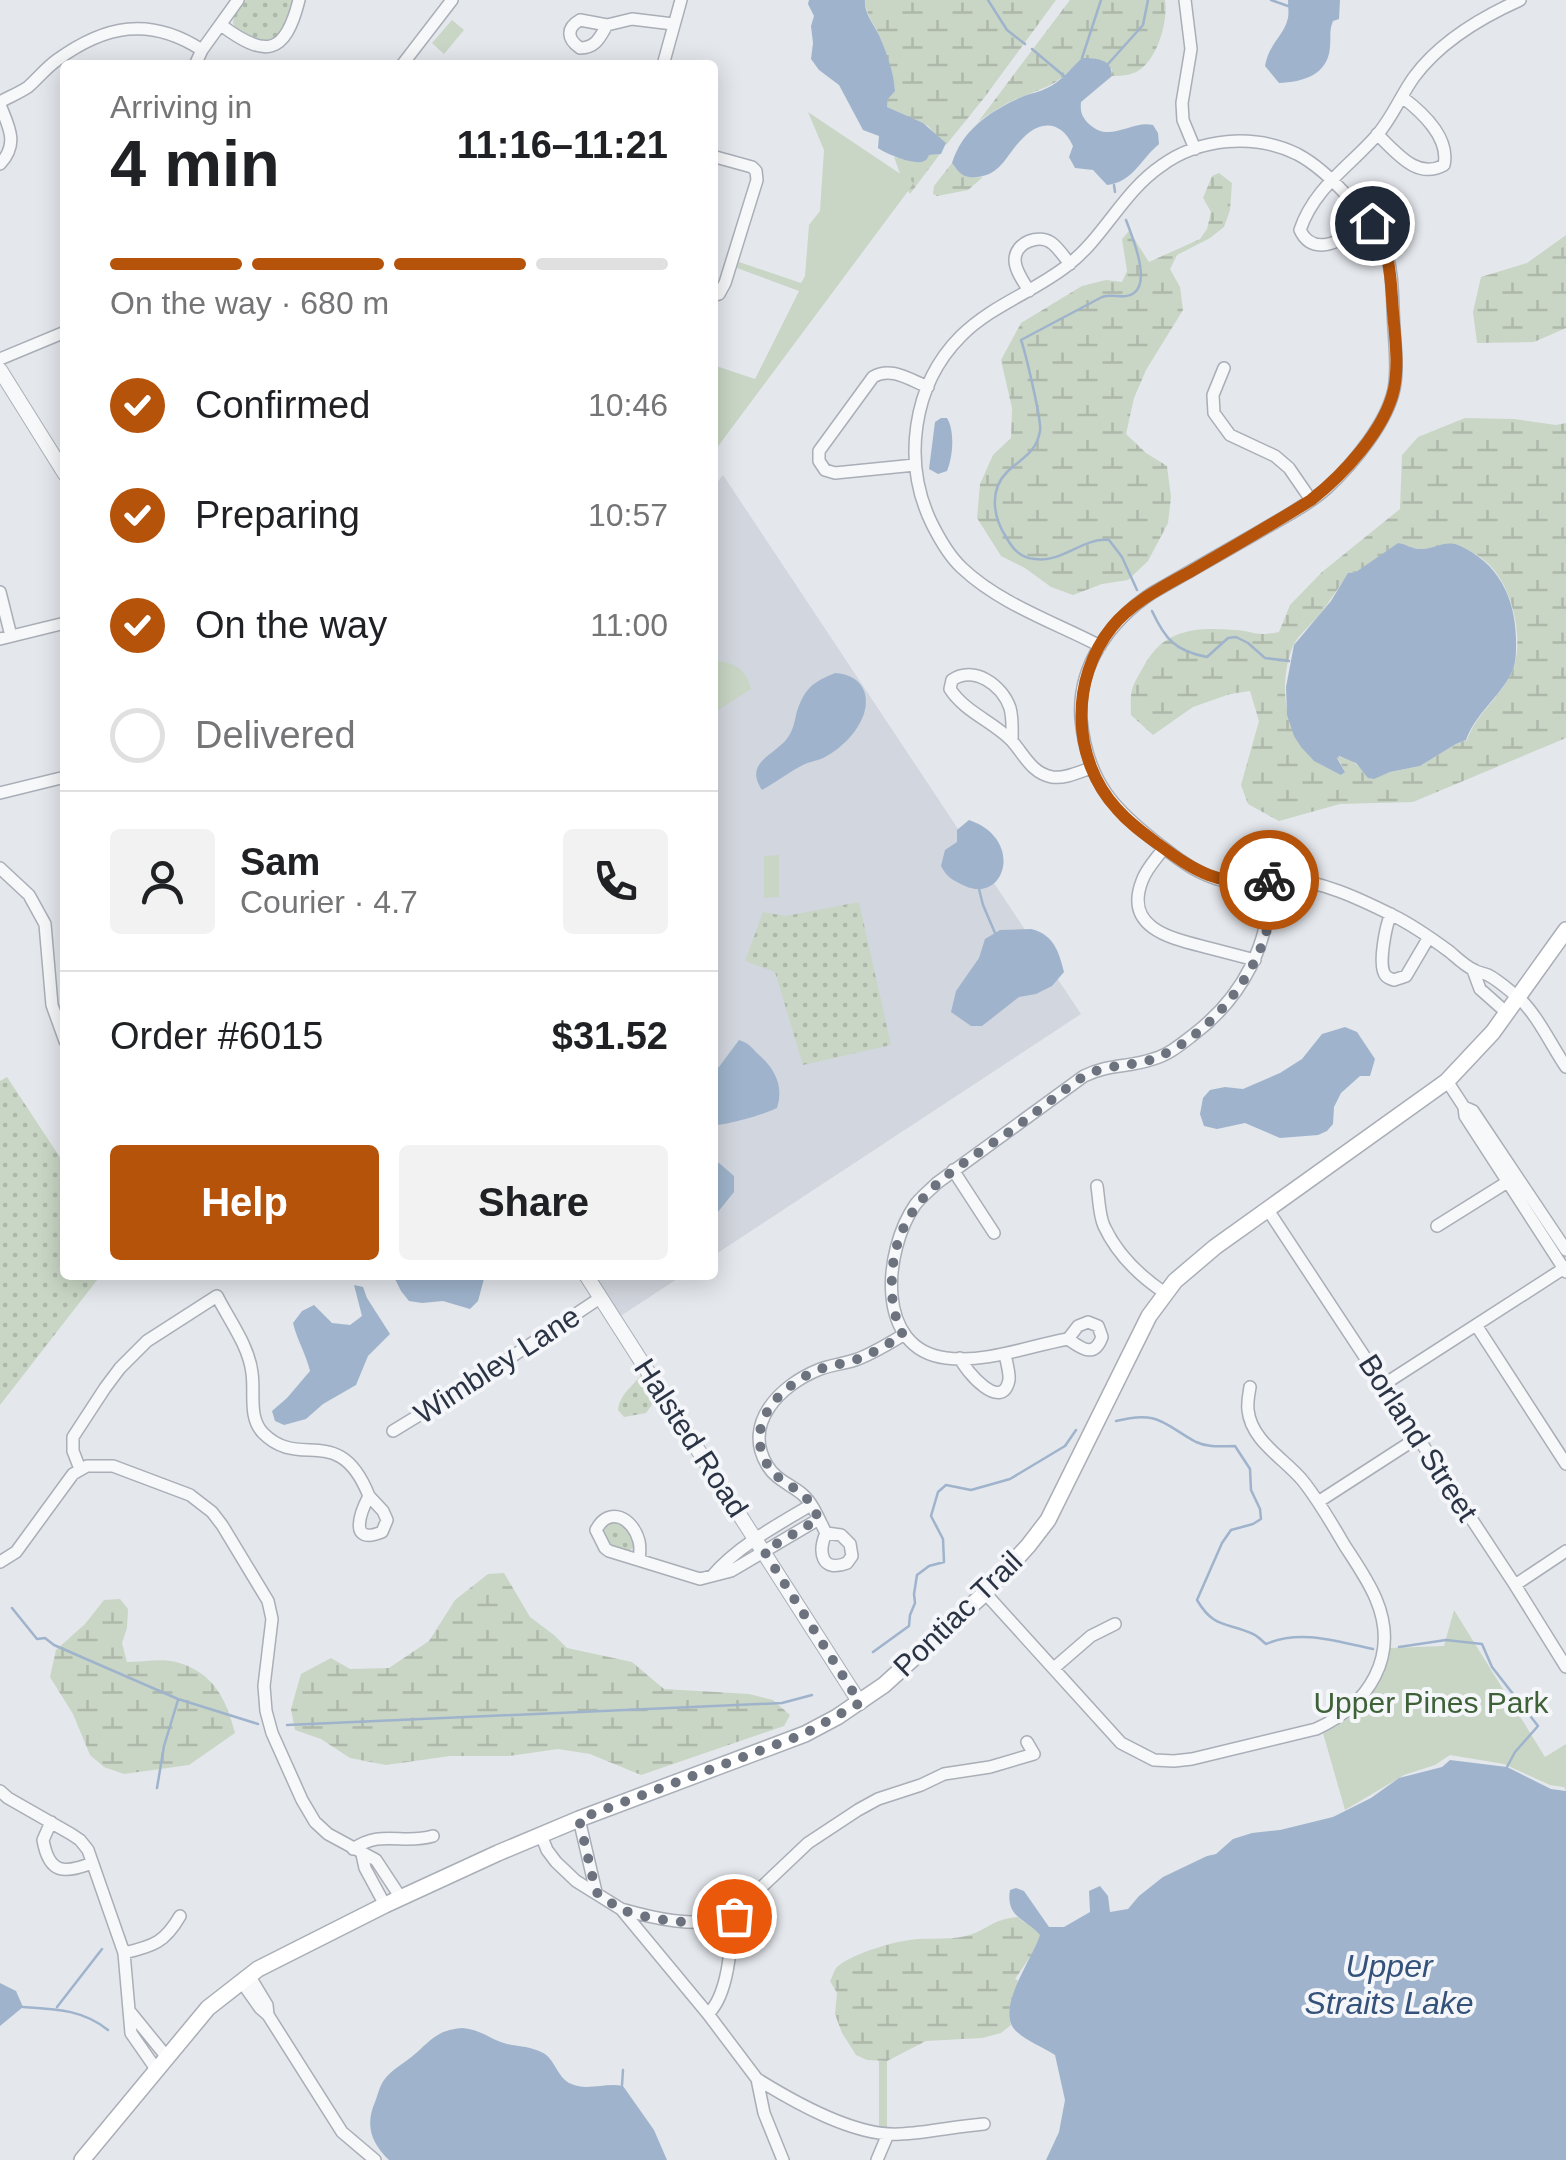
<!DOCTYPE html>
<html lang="en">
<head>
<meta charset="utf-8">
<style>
	body { margin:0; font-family:Arial,sans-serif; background:#f2f2f2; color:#202124; height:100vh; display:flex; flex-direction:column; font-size:38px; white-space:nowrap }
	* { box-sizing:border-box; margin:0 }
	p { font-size:32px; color:#757577 }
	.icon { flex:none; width:55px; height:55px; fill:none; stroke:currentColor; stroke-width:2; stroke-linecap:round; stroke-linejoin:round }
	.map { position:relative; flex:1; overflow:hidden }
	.side { position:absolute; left:60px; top:60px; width:658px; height:1220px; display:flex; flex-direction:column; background:#fff; border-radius:10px; box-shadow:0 5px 25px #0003 }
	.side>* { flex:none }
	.pin { position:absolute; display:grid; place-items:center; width:85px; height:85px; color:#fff; margin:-42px; border:5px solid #fff; border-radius:50%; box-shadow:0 2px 10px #0007 }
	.courier { position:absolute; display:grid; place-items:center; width:100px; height:100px; margin:-50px; border:8px solid #b45309; border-radius:50%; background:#fff; color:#222; box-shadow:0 2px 12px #0007 }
	.head em { font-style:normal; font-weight:700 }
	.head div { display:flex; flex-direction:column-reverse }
	.head { display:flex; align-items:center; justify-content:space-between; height:170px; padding:0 50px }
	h1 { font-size:65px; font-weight:700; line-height:75px }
	.bar { display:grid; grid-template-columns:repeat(4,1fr); gap:15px 10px; align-content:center; height:120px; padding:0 50px }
	.bar i { height:12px; border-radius:8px; background:#e0e0e0 }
	.bar .on { background:#b45309 }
	.bar p { grid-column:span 4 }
	.line { display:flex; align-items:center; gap:25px; padding:0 50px; border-top:2px solid #e0e0e0 }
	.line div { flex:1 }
	.round { display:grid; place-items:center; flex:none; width:105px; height:105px; border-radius:10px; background:#f2f2f2 }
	ol { padding:0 50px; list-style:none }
	li { display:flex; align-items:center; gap:30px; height:110px }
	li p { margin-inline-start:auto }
	li .icon { padding:10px; border-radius:50%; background:#b45309; color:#fff; stroke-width:4 }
	li:last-child { color:#757577 }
	li i { width:55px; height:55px; border:5px solid #e0e0e0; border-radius:50% }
	.action { display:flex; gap:20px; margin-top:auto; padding:20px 50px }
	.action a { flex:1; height:115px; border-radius:10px; background:#b45309; color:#fff; font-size:40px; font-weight:700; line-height:115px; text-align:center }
	.action a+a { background:#f2f2f2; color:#202124 }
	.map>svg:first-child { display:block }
	.built { fill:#d2d6de }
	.grass { fill:url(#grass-dots) }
	.wetland { fill:url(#wetland-marsh); fill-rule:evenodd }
	.green { fill:#c9d6c5 }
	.water { fill:#9fb4cc }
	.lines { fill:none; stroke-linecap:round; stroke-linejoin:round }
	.stream { stroke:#9fb4cc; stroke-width:2.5 }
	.minor-casing { stroke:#a9aeb7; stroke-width:14 }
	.tertiary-casing { stroke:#a9aeb7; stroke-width:16 }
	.secondary-casing { stroke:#a9aeb7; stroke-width:18 }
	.minor { stroke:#f7f8fa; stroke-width:11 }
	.tertiary { stroke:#f7f8fa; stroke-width:14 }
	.secondary { stroke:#fff; stroke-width:15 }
	.done { stroke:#6c737f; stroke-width:10; stroke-dasharray:0 18 }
	.route { stroke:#b45309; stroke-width:12 }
	.labels { text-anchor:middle; stroke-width:8; stroke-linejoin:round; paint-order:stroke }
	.street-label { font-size:30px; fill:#2b3445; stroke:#f4f6f9 }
	.park-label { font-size:30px; fill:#3f6138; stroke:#f4f6f9 }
	.water-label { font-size:32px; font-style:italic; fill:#34527a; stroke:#f4f6f9 }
</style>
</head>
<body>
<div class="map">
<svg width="1566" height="2160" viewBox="0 0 1566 2160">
	<defs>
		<pattern id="grass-dots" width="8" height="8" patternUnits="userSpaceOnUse" patternTransform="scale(2.5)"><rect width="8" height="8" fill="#c9d6c5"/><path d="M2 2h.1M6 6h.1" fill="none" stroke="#adb8ab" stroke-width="1.8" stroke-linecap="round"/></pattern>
		<pattern id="wetland-marsh" width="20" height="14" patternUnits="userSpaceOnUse" patternTransform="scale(2.5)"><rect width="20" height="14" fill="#c9d6c5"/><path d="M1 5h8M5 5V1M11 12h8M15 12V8" fill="none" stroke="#adb8ab"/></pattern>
	</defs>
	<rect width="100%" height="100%" fill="#e4e7ec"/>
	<path class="built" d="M723,475L1081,1014L713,1256L712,489Z
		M587,1275H683L616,1319Z"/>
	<path class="grass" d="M246,0H294C290,17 283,47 259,41C252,40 242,33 236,29C228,18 239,9 246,0Z
		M859,902L891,1045L803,1065L775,972L745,961L763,912L786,916Z
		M7,1077L65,1165V1275H101L0,1405V1081Z
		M641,1375L657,1398L646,1413L624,1417L618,1410C620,1394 632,1387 641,1375Z
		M607,1522H619L634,1537C634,1544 635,1548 628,1551L609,1545L602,1533L603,1525Z"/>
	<path class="wetland" d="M865,0H1056L984,98L946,145L928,126L887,107L888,99L895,88C892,71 887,55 881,39C875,25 865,14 865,0Z
		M1070,0H1165C1168,20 1159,54 1142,68C1135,75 1122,76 1112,76V69H1071C1058,83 1047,87 1029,94C1011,100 993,111 978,122Z
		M940,154L910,194L903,182L894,157C909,158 919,169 929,155Z
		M952,163C961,177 967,178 983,177L968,190L937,196L933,194L934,186Z
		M1219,173L1232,183L1230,210L1224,227L1210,238L1177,255L1170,269L1180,287L1183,310L1146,370L1134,398L1126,434L1146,453L1167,466L1171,497L1168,523L1148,561L1128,580L1102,584L1073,595L1051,587L1025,568L1001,556L977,518L980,484L993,455L1011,438L1012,408L1001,360L1021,323L1082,286L1106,280L1122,282L1127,271L1122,239L1129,231L1149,262L1200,239L1207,229L1211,212L1203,198L1212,176Z
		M1566,235V328L1534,342L1477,343L1473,312L1481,277L1527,263Z
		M1465,418L1514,419L1556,425L1566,423V738L1413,802L1340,804L1279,821L1248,804L1241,785L1259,721L1250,691L1230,694L1193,707L1153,735L1131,715C1130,687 1132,687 1145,664C1165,629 1196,627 1234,630C1255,631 1255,637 1279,632L1290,605L1322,572L1400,509L1402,455L1418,437ZM1398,543C1406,544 1412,549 1420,549C1434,550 1443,540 1458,546C1466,549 1479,555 1485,561C1513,583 1527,645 1510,676C1497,700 1476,715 1467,740L1456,744L1420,766L1390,772L1371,779L1353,761L1337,756L1345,772C1288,766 1274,692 1293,646C1300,632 1314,623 1323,610C1333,597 1340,584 1351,572L1356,573Z
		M504,1573L530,1617L554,1635L567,1648L632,1662L664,1689L749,1694L773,1700L790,1715L784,1726L641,1775L590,1754L558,1749L509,1756H450L386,1765L350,1758L321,1739L295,1730L291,1709L301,1674L331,1658L350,1669L389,1668L429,1641L455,1600L488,1574Z
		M120,1599L128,1609L127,1628L122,1643L127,1662C142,1662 162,1658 176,1662C213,1672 226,1698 235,1733L189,1765L124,1774L104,1767L90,1755L73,1714L50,1677L56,1650L85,1624L104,1600Z
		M1018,1917C1024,1924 1037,1927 1041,1935L1032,1954L1015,1979L1019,1981C1015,1999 1005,2006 1011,2025L1001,2033L982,2038L926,2041L887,2061L867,2060L856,2055L842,2033L835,2014L837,1993L830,1981C833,1976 833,1972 837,1967C853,1953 898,1940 919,1939C935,1938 951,1940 966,1936C988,1930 992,1919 1018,1917Z"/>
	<path class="green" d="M452,20L464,30L444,54L432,43Z
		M808,112L914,183L713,453V365L755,379L799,291L737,268L739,262L801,283L805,276L809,225L820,211L824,150Z
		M712,661C733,661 747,669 751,689L715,712L712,710Z
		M779,855V897L764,898V856Z
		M1454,1610L1545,1757L1566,1744V1791L1564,1787L1550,1785L1504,1764L1450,1755L1435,1765L1404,1775L1345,1810L1323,1733C1362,1716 1380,1688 1390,1648L1444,1646Z
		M879,2061H887V2129L879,2128Z"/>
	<path class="water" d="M809,0H865C864,14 874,24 880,37C887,54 894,73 895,91L888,99L887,107L923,123L946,143L941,154L929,155C928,157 927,160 924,161C916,166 886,154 878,148L879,136L863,130L839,85L819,70L811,59L813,43L811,26L814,16L808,4Z
		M1288,0H1340L1339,19L1333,21C1329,31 1331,37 1330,47C1328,75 1303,82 1279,83L1265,66C1269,43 1284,36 1288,18C1289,12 1288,6 1288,0Z
		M1082,58C1097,58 1112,59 1112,76L1081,102C1080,112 1082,117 1089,124C1110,144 1131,120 1153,125L1158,133L1159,144C1141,159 1133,182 1107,185L1093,170L1075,168L1069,157L1073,146C1062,122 1042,119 1023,138C1007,153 1002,175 977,177C964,179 959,173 952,163C963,128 992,110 1024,96C1032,93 1040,92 1047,88C1061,82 1071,68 1082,58Z
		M941,418H947C955,431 953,457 947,471L938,474L929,469L935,422Z
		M1398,543C1406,544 1412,549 1420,549C1434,550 1443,540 1458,545C1498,562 1515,597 1516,638C1516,652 1517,663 1510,676C1497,699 1475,715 1466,740L1456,744L1420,766L1390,772L1374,779L1368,778L1356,763L1339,756L1337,758L1345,772L1341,775L1314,761L1301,747L1294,736L1287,715L1286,687L1294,645L1331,601L1348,573L1356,572Z
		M835,673C848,674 861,679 865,694C871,719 846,746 825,757C818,761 810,761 803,765C789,772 776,782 762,790C742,760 779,755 790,734C794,727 795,719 797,711C805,688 813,682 835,673Z
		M969,820C1025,839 1005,904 965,886C953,880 947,878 941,866L945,850L957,842V830Z
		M1031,929C1053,934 1059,951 1064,972L1052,986L1036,994L1019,997L982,1026H971L951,1012L956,991L979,958L985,939L1000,930Z
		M1345,1027L1357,1032L1375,1059L1370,1076H1360L1341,1093L1334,1107L1333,1124L1327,1131L1318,1135L1280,1138L1245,1123L1217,1129L1204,1126L1200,1114L1203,1098L1210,1090L1225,1087L1243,1089L1280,1073L1302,1059L1322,1034Z
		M739,1040C749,1043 751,1047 759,1055C775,1069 784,1086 777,1108C766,1114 724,1126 713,1125V1069L719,1067Z
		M713,1160L719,1163L734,1176V1192L713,1218Z
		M393,1275H485L478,1301L470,1309L443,1301L422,1303L409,1301L401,1291Z
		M354,1285L363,1287L367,1298L390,1334L368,1356L356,1385L323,1404L306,1419L284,1425L275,1421L272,1411L287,1398L310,1371C306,1354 297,1340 293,1323L302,1311L314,1305L332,1323L350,1325L362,1316Z
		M1450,1760L1507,1767L1551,1789L1566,1791V2160H1046L1059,2132L1065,2100L1055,2055C1041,2046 1026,2041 1015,2030C995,2009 1033,1958 1040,1935C1028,1920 1005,1918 1010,1890L1016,1888L1024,1891L1049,1927H1064L1090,1912L1089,1891L1100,1886L1108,1896L1110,1912L1128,1909L1139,1896L1163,1877L1207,1856L1216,1854L1233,1839L1252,1833L1280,1830L1333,1817L1371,1798L1399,1778L1442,1767Z
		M0,1983L16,1991L23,2007L0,2026Z
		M463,2028C482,2030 491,2040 507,2044C519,2046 534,2047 545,2054C555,2061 558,2077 569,2083C586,2092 606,2082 623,2086L654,2130L667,2160H389C371,2143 365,2125 375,2102C378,2095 379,2087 384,2080C392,2069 405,2063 415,2054C433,2038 438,2030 463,2028Z"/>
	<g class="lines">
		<path class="stream" d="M988,0L1007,30L1025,44
			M1271,0L1288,6
			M1032,49L1064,76
			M1082,58L1101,0
			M1108,64L1143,25L1148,0
			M1114,185L1115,192
			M1126,220C1132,236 1151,281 1134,293C1125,300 1113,293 1102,297L1021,340C1025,351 1042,421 1040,431C1036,454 1021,458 1007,472C989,490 993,517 1006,537C1013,549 1020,558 1035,559C1063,563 1083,537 1109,540L1122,557L1137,590
			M1152,611C1165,639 1175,651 1207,657L1228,638L1236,637L1248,643L1265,658L1289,661
			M979,889L983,905L995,933
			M1116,1421C1159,1410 1163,1424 1196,1442C1209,1448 1222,1446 1235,1446L1250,1469L1251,1490L1260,1509L1261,1519L1253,1524L1231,1530L1222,1543L1197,1600C1214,1629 1227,1622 1253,1634C1258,1636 1262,1641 1266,1644C1302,1629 1337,1642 1373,1649
			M12,1608L37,1639L45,1638L54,1645L178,1699L258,1724
			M1399,1647L1446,1640L1482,1644L1492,1667L1538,1726L1515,1752L1507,1767
			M873,1652L909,1626L910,1615L915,1603L914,1594L917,1575L929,1566L944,1562L943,1539L931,1516L938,1492L946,1485L971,1490L1010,1479L1065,1446L1076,1430
			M287,1725L782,1703L812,1695
			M157,1788L164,1746L178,1700
			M23,2007C54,2009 82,2009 108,2030
			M57,2007L102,1949
			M622,2085L623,2070"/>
		<defs>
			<path id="minor" d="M1185,0L1191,49L1182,103L1183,120L1195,149
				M221,25C265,58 285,56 299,0
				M607,25C600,37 596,48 580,48C567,39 566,28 580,20L607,25L632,19L673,24
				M195,65L202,50L238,0
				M402,65L452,0
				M663,65L681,0
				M0,102C9,97 19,93 28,87C38,78 46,68 57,60C105,25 150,16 202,50
				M0,105C9,127 19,144 0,164
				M1377,134C1397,153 1417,180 1444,165C1450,138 1422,112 1402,97
				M712,156L752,167L756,171L757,180L725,283L719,294L712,296
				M1372,223C1350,234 1315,262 1300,230C1314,188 1349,167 1377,135C1392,118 1401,95 1414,77C1439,43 1482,17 1520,0
				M1029,291C1024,282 1015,271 1015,260C1015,242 1040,233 1053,244C1059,249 1065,258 1070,264
				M0,359L65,332
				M1224,368L1213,395L1214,413L1230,435L1275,456L1289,468L1311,500
				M915,465L835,473L825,470L819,461V451L873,377C891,366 910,380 928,387
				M0,592L11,636
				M0,639L65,623
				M1100,646C1054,622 1000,604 962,568C949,556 940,540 932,524C902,463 912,385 961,336C992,305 1034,292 1068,265C1104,237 1123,192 1161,166C1199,138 1254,133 1297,154C1318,165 1334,181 1349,198C1362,213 1377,227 1384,246C1394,271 1392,302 1394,328C1395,348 1398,369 1394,389C1387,423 1353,464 1327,488C1307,506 1280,519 1257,533C1222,553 1187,573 1152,593C1110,621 1077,666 1081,719C1087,783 1116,812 1164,848C1183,863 1200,875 1224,881C1244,885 1263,879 1284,879C1320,880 1360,899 1392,915C1413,925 1431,938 1450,952C1457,958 1465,966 1474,970C1478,973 1484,973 1488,975C1498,980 1510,991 1519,998C1538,1016 1551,1045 1566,1067
				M1012,741C1012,731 1013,719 1010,708C1002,685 974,665 952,680L950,689C965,712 992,721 1011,740C1024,754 1031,773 1052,777C1065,779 1079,772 1091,768
				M0,793L65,777
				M1164,848C1156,859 1146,869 1142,881C1123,930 1175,939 1209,948C1224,952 1240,956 1255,960
				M0,868L29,895L45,924L52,1005L65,1041
				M1391,914C1386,925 1377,967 1386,976C1388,978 1391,979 1394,980L1406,976L1429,937
				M1473,970L1480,989L1507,1013
				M1447,1081L1464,1107L1465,1116L1566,1272
				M1464,1107L1473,1111L1566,1250
				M953,1170L994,1233
				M1097,1186C1099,1199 1099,1215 1104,1226C1117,1254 1141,1277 1165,1293
				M1268,1210L1515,1585L1566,1667
				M1437,1226L1509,1181
				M1476,1325L1566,1464
				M1068,1339L1078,1326L1088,1322L1098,1326L1102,1337C1094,1359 1081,1348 1068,1339C1028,1346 988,1363 946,1358C874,1349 884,1250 915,1205C921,1197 930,1190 937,1183L1084,1076C1111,1063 1128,1068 1153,1059C1168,1055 1180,1045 1193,1035C1243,997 1271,943 1270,880
				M960,1358C966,1372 1002,1413 1009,1380C1010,1373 1006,1361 1005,1354
				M1383,1385L1566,1267
				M393,1431L475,1381L600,1298
				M80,1469L73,1451V1437L105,1388L120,1368L147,1341L217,1296C229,1320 249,1346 252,1373C255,1393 248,1417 263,1433C300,1471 339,1421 369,1496C361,1511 347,1546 382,1532L387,1520L383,1511L369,1496
				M1318,1502L1417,1438
				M826,1533L841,1535L850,1544L852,1556L847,1563C821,1573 818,1552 826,1533C819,1520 813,1503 802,1494C790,1484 776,1480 767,1465C742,1423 781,1385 818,1370C829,1365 843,1364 855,1360C872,1354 888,1344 903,1335
				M639,1559C640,1554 640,1545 639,1541C633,1518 609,1505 596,1530L605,1548L609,1551L700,1579L731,1571L819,1519
				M0,1562L16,1552L73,1474L87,1466H113L190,1495L212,1512L222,1525L268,1601L272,1619L264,1686L266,1711L272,1733L302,1800L315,1822L328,1834L376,1860L401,1898
				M712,1576C738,1546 777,1525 811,1505
				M1515,1585L1566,1551
				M985,1593L1121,1743L1154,1760L1174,1761L1192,1759L1316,1729C1369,1705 1400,1656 1376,1599C1368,1580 1356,1563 1345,1546C1332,1524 1319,1501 1303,1481C1285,1459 1251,1441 1248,1410C1247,1402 1249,1394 1250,1387
				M1054,1668L1091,1636L1115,1624
				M0,1791L8,1798L71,1834L80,1840L88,1850L124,1953L131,2033L156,2069
				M579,1819L596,1892
				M51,1822L43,1840C49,1874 64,1874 92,1863
				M541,1835L547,1850L556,1862L576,1881L621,1909L708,2014L757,2079L764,2113L783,2160
				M353,1849C382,1829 402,1845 433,1836
				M362,1854L365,1868L385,1905
				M621,1909C656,1919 693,1927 728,1919
				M728,1919L808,1843L858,1810L878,1799L921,1785L944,1774L990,1767L1034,1754L1027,1742
				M124,1953C154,1946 165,1942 180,1916
				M241,1981L260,2008L268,2015L267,2005L249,1975
				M131,2013L166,2056
				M708,2014C727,1996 734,1944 728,1919
				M268,2015L342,2132L375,2160
				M757,2079C794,2102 855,2137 900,2134C928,2133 956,2126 984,2124
				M877,2160L888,2134"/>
			<path id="tertiary" d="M0,370L65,474
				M586,1275L860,1703"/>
			<path id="secondary" d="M82,2160L208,2008L258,1969L385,1905L498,1853L579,1819L805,1734L837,1717L884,1685L985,1593L1028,1546L1048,1520L1149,1316L1175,1281L1215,1247L1447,1081L1493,1032L1566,930"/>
		</defs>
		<use href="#minor" class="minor-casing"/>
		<use href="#tertiary" class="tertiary-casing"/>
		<use href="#secondary" class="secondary-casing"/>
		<use href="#minor" class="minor"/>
		<use href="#tertiary" class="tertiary"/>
		<use href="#secondary" class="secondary"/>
	</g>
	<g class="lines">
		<path class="done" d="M734,1916C708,1929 649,1920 623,1910C614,1906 605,1898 596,1892L579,1819L804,1734L860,1703L764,1551L819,1519C814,1510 810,1500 802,1494C789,1483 775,1479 767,1464C743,1423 782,1385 818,1370C830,1365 843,1364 855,1360C872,1354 888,1344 903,1335C893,1315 891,1297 892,1275C897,1195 959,1168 1016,1127C1039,1110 1061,1092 1084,1076C1112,1062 1133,1068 1158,1057C1218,1032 1284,945 1269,880"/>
		<path class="route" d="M1269,880C1219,887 1196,872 1158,844C1143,833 1129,823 1117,809C1071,759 1070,679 1112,627C1133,601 1165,586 1193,570C1233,547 1273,524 1311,500C1343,475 1385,430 1394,389C1399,364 1395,337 1393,312C1390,274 1392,257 1372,223"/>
	</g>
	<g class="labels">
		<g class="street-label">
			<text transform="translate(497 1365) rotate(-33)" y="10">Wimbley Lane</text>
			<text transform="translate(691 1438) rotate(57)" y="10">Halsted Road</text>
			<text transform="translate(1418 1438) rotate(57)" y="10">Borland Street</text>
			<text transform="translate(958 1614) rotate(-44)" y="10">Pontiac Trail</text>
		</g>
		<g class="park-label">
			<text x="1431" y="1713">Upper Pines Park</text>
		</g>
		<g class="water-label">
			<text x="1389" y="1977">Upper<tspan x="1389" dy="37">Straits Lake</tspan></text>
		</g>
	</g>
</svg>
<div class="pin" style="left:734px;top:1916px;background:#ea580c"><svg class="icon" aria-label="bag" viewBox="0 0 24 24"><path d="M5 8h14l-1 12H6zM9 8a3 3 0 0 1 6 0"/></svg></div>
<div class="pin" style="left:1372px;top:223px;background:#1f2937"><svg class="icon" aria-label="home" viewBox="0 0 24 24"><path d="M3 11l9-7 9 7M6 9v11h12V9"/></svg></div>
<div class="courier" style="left:1269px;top:880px"><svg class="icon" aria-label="bike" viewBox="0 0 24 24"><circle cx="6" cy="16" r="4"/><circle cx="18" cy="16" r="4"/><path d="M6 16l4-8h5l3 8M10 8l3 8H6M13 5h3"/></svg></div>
<section class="side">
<div class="head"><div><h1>4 min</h1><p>Arriving in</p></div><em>11:16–11:21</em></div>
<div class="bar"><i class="on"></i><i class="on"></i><i class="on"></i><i></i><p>On the way · 680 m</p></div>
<ol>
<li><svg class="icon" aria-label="check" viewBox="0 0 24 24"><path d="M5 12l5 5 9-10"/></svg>Confirmed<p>10:46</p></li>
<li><svg class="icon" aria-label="check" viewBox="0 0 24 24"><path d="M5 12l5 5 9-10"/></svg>Preparing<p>10:57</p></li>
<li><svg class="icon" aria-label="check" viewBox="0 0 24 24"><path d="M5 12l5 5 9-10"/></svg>On the way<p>11:00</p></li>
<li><i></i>Delivered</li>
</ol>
<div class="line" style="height:180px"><a class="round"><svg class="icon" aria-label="person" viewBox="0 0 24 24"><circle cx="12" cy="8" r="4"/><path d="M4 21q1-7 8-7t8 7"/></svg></a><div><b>Sam</b><p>Courier · 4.7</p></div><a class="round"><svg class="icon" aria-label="phone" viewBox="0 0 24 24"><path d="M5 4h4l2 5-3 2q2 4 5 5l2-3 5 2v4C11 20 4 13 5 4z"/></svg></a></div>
<div class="line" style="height:130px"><div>Order #6015</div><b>$31.52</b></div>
<div class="action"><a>Help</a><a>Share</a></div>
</section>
</div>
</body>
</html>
